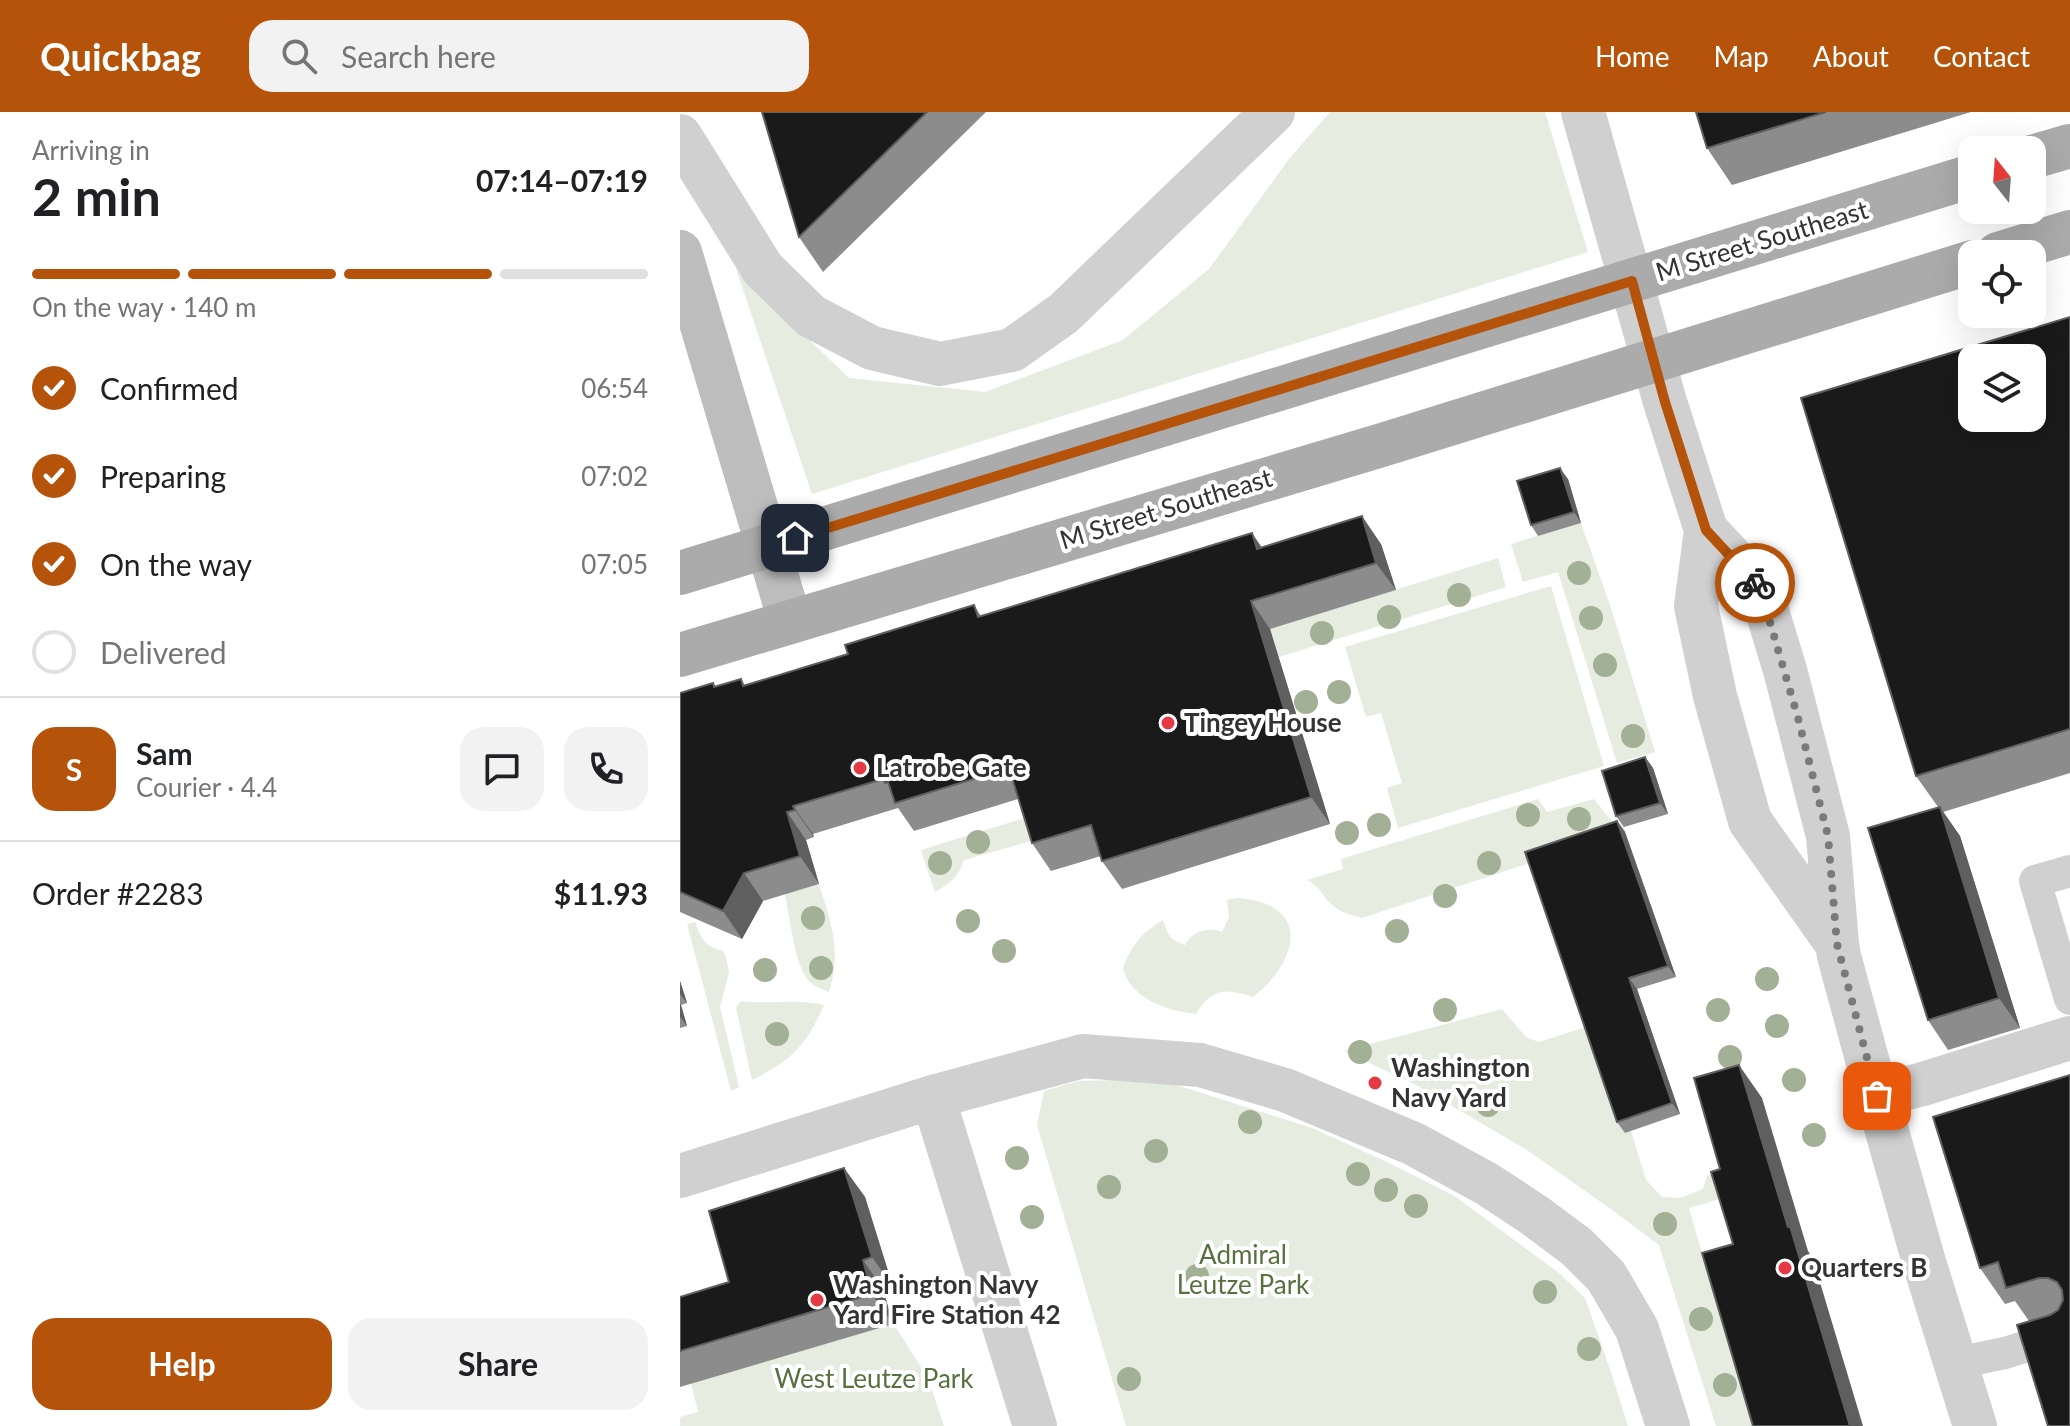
<!DOCTYPE html>
<html lang="en">
<head>
<meta charset="utf-8">
<style>
	body { margin:0; font-family:Lato,sans-serif; background:#f2f2f2; color:#202124; height:100vh; display:flex; flex-direction:column; font-size:30px; white-space:nowrap }
	* { box-sizing:border-box; margin:0 }
	p { font-size:26px; color:#757577 }
	.icon { flex:none; width:44px; height:44px; fill:none; stroke:currentColor; stroke-width:2; stroke-linecap:round; stroke-linejoin:round }
	.map { position:relative; flex:1; overflow:hidden }
	.panel { display:flex; flex-direction:column; background:#fff; width:680px }
	.panel>* { flex:none }
	.needle { width:52px; rotate:343deg }
	.controls { position:absolute; left:1278px; top:24px; display:grid; gap:16px }
	.controls a { display:grid; place-items:center; width:88px; height:88px; border-radius:16px; background:#fff; box-shadow:0 8px 32px #0002; font-size:40px }
	.pin { position:absolute; display:grid; place-items:center; width:68px; height:68px; color:#fff; margin:-34px; border-radius:16px; box-shadow:0 4px 12px #0006 }
	.courier { position:absolute; display:grid; place-items:center; width:80px; height:80px; margin:-40px; border:6px solid #b45309; border-radius:50%; background:#fff; color:#222; box-shadow:0 2px 10px #0007 }
	.summary em { font-style:normal; font-weight:700 }
	.summary div { display:flex; flex-direction:column-reverse }
	.summary { display:flex; align-items:center; justify-content:space-between; height:136px; padding:0 32px }
	h1 { font-size:52px; font-weight:700; line-height:60px }
	.bar { display:grid; grid-template-columns:repeat(4,1fr); gap:12px 8px; align-content:center; height:96px; padding:0 32px }
	.bar i { height:10px; border-radius:6px; background:#e0e0e0 }
	.bar .on { background:#b45309 }
	.bar p { grid-column:span 4 }
	.line { display:flex; align-items:center; gap:20px; padding:0 32px; border-top:2px solid #e0e0e0 }
	.line div { flex:1 }
	.round { display:grid; place-items:center; flex:none; width:84px; height:84px; border-radius:24px; background:#f2f2f2 }
	ol { padding:0 32px; list-style:none }
	li { display:flex; align-items:center; gap:24px; height:88px }
	li p { margin-inline-start:auto }
	li .icon { padding:8px; border-radius:50%; background:#b45309; color:#fff; stroke-width:4 }
	li:last-child { color:#757577 }
	li i { width:44px; height:44px; border:4px solid #e0e0e0; border-radius:50% }
	.button { display:flex; gap:16px; margin-top:auto; padding:16px 32px }
	.button a { flex:1; height:92px; border-radius:24px; background:#b45309; color:#fff; font-size:32px; font-weight:700; line-height:92px; text-align:center }
	.button a+a { background:#f2f2f2; color:#202124 }
	header { display:flex; align-items:center; gap:48px; box-sizing:border-box; height:112px; padding:0 40px; background:#b45309; color:#fff }
	header strong { font-size:38px }
	nav { display:flex; gap:44px; margin-inline-start:auto; font-size:28px }
	.search { width:560px; height:72px; background:#f2f2f2; display:flex; align-items:center; gap:20px; box-sizing:border-box; padding:0 28px; border-radius:24px; color:#757577; font-size:30px }
	main { display:flex; flex:1; min-height:0 }
	.map>svg:first-child { display:block }
	.green { fill:#e6ecdf }
	.lines { fill:none; stroke-linecap:round; stroke-linejoin:round }
	.lane { stroke:#d0d0d0; stroke-width:32 }
	.street { stroke:#d0d0d0; stroke-width:44 }
	.secondary { stroke:#bdbdbd; stroke-width:44 }
	.primary { stroke:#ababab; stroke-width:44 }
	.tree { fill:#a2b095 }
	.wall { fill:#8c8c8c }
	.shaded-wall { fill:#5f5f5f }
	.building { fill:#1a1a1a; stroke:#5f5f5f; stroke-width:2; fill-rule:evenodd }
	.done { stroke:#7a7a7a; stroke-width:8; stroke-dasharray:0 14.4 }
	.route { stroke:#b45309; stroke-width:10 }
	.poi-dot { fill:#e63946; stroke:#fff; stroke-width:3 }
	.labels { text-anchor:middle; stroke-width:8; stroke-linejoin:round; paint-order:stroke }
	.street-label { font-size:26px; fill:#333; stroke:#fff }
	.poi-label { font-size:26px; font-weight:bold; fill:#333; stroke:#fff; text-anchor:start }
	.park-label { font-size:26px; fill:#56703f; stroke:#fff }
</style>
</head>
<body>
<header>
<strong>Quickbag</strong>
<div class="search"><svg class="icon" aria-label="search" viewBox="0 0 24 24"><circle cx="10" cy="10" r="6"/><path d="M15 15l6 6"/></svg>Search here</div>
<nav><a>Home</a><a>Map</a><a>About</a><a>Contact</a></nav>
</header>
<main>
<section class="panel">
<div class="summary"><div><h1>2 min</h1><p>Arriving in</p></div><em>07:14–07:19</em></div>
<div class="bar"><i class="on"></i><i class="on"></i><i class="on"></i><i></i><p>On the way · 140 m</p></div>
<ol>
<li><svg class="icon" aria-label="check" viewBox="0 0 24 24"><path d="M5 12l5 5 9-10"/></svg>Confirmed<p>06:54</p></li>
<li><svg class="icon" aria-label="check" viewBox="0 0 24 24"><path d="M5 12l5 5 9-10"/></svg>Preparing<p>07:02</p></li>
<li><svg class="icon" aria-label="check" viewBox="0 0 24 24"><path d="M5 12l5 5 9-10"/></svg>On the way<p>07:05</p></li>
<li><i></i>Delivered</li>
</ol>
<div class="line" style="height:144px"><b class="round" style="background:#b45309;color:#fff">S</b><div><b>Sam</b><p>Courier · 4.4</p></div><a class="round"><svg class="icon" aria-label="chat" viewBox="0 0 24 24"><path d="M4 5h16v11H9l-5 4z"/></svg></a><a class="round"><svg class="icon" aria-label="phone" viewBox="0 0 24 24"><path d="M5 4h4l2 5-3 2q2 4 5 5l2-3 5 2v4C11 20 4 13 5 4z"/></svg></a></div>
<div class="line" style="height:104px"><div>Order #2283</div><b>$11.93</b></div>
<div class="button"><a>Help</a><a>Share</a></div>
</section>
<div class="map">
<svg width="1390" height="1314" viewBox="0 0 1390 1314">
	<rect width="100%" height="100%" fill="#fff"/>
	<path class="green" d="M650,0H865L908,140L132,382L56,157L169,266L305,280L443,228L529,157L609,47Z
		M901,411L931,496L975,640L937,651L878,460L843,470L831,432Z
		M818,446L826,475L599,545L586,505L631,504Z
		M871,474L924,654L718,716L707,676L722,671L701,601L686,605L665,535Z
		M858,687L867,700L914,687L934,712L943,710L945,720L682,806C672,803 659,800 651,792C641,783 640,774 627,768L663,757L661,747Z
		M348,705L362,726L284,748C279,765 269,772 255,780L241,738Z
		M139,772C151,810 162,840 149,880C142,877 133,874 128,868C115,853 109,802 105,782Z
		M558,786C613,790 626,825 592,867C587,874 579,879 573,885C546,876 531,876 516,902C488,899 450,887 443,856C452,833 462,820 483,808C487,822 491,829 505,833C512,820 527,814 542,820L549,805L547,788Z
		M15,810C22,827 23,834 43,839L46,844L49,861L40,895L59,975L51,979L7,812Z
		M61,889C88,893 117,886 144,893C125,935 113,947 72,968L56,896Z
		M822,897L846,925L859,930L909,914L951,1019L966,1068L982,1085L1000,1086L1023,1077L1027,1064L1035,1061L1043,1086L1009,1096L1032,1176L1087,1314H1036L979,1133L935,1100L847,1038L738,974L664,939Z
		M432,968L487,970L632,1016L705,1049L776,1085L879,1161L905,1186L931,1260L948,1314H446L357,1013L364,979L398,969Z
		M213,1211L248,1266L264,1314H0V1305L18,1300L11,1271Z"/>
	<g class="lines">
		<path class="lane" d="M1390,759L1355,769L1390,887
			M1276,1251L1325,1241L1390,1221"/>
		<path class="street" d="M903,0L985,290L1026,418L1080,476L1105,558L1148,724L1157,832L1159,844L1197,984L1244,1150L1295,1314
			M0,24L83,157L131,204L192,236L260,252L332,238L384,201L593,0
			M1026,418L1016,494L1035,584L1070,709L1157,832
			M1197,984L1243,972L1390,926
			M253,985L355,1314
			M0,1064L253,985L403,944L520,953L605,978L734,1032L807,1072L854,1103L897,1135L926,1164L957,1217L988,1314"/>
		<path class="secondary" d="M0,140L110,509"/>
		<path class="primary" d="M1352,45L1390,34
			M1318,142L1390,120
			M0,461L1292,64
			M0,543L702,333L1292,150"/>
	</g>
	<g class="tree">
		<circle cx="899" cy="461" r="12"/>
		<circle cx="779" cy="483" r="12"/>
		<circle cx="709" cy="505" r="12"/>
		<circle cx="911" cy="506" r="12"/>
		<circle cx="642" cy="521" r="12"/>
		<circle cx="925" cy="553" r="12"/>
		<circle cx="659" cy="580" r="12"/>
		<circle cx="626" cy="590" r="12"/>
		<circle cx="953" cy="624" r="12"/>
		<circle cx="848" cy="703" r="12"/>
		<circle cx="899" cy="707" r="12"/>
		<circle cx="699" cy="713" r="12"/>
		<circle cx="667" cy="721" r="12"/>
		<circle cx="298" cy="730" r="12"/>
		<circle cx="260" cy="751" r="12"/>
		<circle cx="809" cy="751" r="12"/>
		<circle cx="765" cy="784" r="12"/>
		<circle cx="133" cy="806" r="12"/>
		<circle cx="288" cy="809" r="12"/>
		<circle cx="717" cy="819" r="12"/>
		<circle cx="324" cy="839" r="12"/>
		<circle cx="141" cy="856" r="12"/>
		<circle cx="85" cy="858" r="12"/>
		<circle cx="1087" cy="867" r="12"/>
		<circle cx="765" cy="898" r="12"/>
		<circle cx="1038" cy="898" r="12"/>
		<circle cx="1097" cy="914" r="12"/>
		<circle cx="97" cy="922" r="12"/>
		<circle cx="680" cy="940" r="12"/>
		<circle cx="1050" cy="945" r="12"/>
		<circle cx="1114" cy="968" r="12"/>
		<circle cx="808" cy="993" r="12"/>
		<circle cx="570" cy="1010" r="12"/>
		<circle cx="1134" cy="1023" r="12"/>
		<circle cx="476" cy="1039" r="12"/>
		<circle cx="337" cy="1046" r="12"/>
		<circle cx="678" cy="1062" r="12"/>
		<circle cx="429" cy="1075" r="12"/>
		<circle cx="706" cy="1078" r="12"/>
		<circle cx="736" cy="1094" r="12"/>
		<circle cx="352" cy="1105" r="12"/>
		<circle cx="985" cy="1112" r="12"/>
		<circle cx="517" cy="1164" r="12"/>
		<circle cx="865" cy="1180" r="12"/>
		<circle cx="1021" cy="1207" r="12"/>
		<circle cx="909" cy="1237" r="12"/>
		<circle cx="449" cy="1267" r="12"/>
		<circle cx="1045" cy="1273" r="12"/>
	</g>
	<path class="wall" d="M82,0H306L143,160L119,125Z
		M1016,0H1291L1052,73L1027,36Z
		M1390,205V661L1263,700L1280,724L1340,916L1268,938L1248,908L1258,695L1236,664Z
		M888,367L901,411L858,424L851,413Z
		M701,432L716,478L590,517L650,712L442,777L422,749L421,744L371,759L352,731L338,687L234,719L218,696L133,722L134,725L126,728L139,772L83,789L62,827L0,800V581L33,571L36,575L61,567L65,573L168,542L294,493L301,504L582,435Z
		M965,645L973,656L988,702L944,715L936,704Z
		M937,709L945,720L996,865L957,877L1000,1002L945,1021L937,1010Z
		M0,869L7,891L1,893L7,914L0,916Z
		M1390,963V1314L1349,1209L1335,1189L1325,1192L1300,1156Z
		M164,1056L185,1085L213,1175L203,1177L213,1212L0,1275V1185L49,1170Z"/>
	<path class="shaded-wall" d="M880,356L888,367L901,411L894,400Z
		M682,404L701,432L716,478L696,451Z
		M572,421L591,449L577,437Z
		M571,489L590,517L650,712L631,685Z
		M965,645L973,656L988,702L980,691Z
		M113,694L133,722L134,725L115,698Z
		M1260,695L1280,724L1340,916L1319,886Z
		M107,700L126,728L139,772L120,744Z
		M937,709L945,720L996,865L988,854Z
		M64,761L83,789L62,827L43,799Z
		M949,866L957,877L1000,1002L992,991Z
		M0,869L7,891L0,882Z
		M0,892L1,893L7,914L0,905Z
		M1059,953L1082,986L1128,1139L1133,1147L1183,1314H1170L1108,1115Z
		M164,1056L185,1085L213,1175L192,1145Z
		M183,1148L203,1177L213,1212L192,1182Z"/>
	<path class="building" d="M82,0H247L119,125Z
		M1016,0H1146L1027,36Z
		M1390,205V617L1236,664L1121,286ZM1292,246H1352V306H1292Z
		M880,356L894,400L851,413L837,369Z
		M682,404L696,451L571,489L631,685L422,749L411,713L352,731L329,656L215,691L208,670L205,671L203,667L113,694L115,698L107,700L120,744L64,761L43,799L0,780V581L33,571L34,575L61,567L63,574L168,542L165,533L294,493L298,505L572,421L577,437Z
		M965,645L980,691L936,704L922,659Z
		M1260,695L1319,886L1248,908L1188,716Z
		M937,709L988,854L949,866L992,991L937,1010L845,740Z
		M1059,953L1108,1115L1110,1114L1170,1314H1073L1022,1141L1053,1132L1031,1060L1040,1057L1014,966Z
		M1390,963V1314H1368L1337,1213L1370,1203L1378,1198L1383,1188L1382,1178L1377,1170L1368,1166H1359L1326,1176L1318,1150L1300,1156L1253,1005Z
		M164,1056L192,1145L183,1148L192,1182L0,1239V1185L49,1170L29,1099Z"/>
	<g class="lines">
		<path class="done" d="M1075,471L1080,476L1118,606L1148,724L1157,832L1197,984"/>
		<path class="route" d="M115,426L952,169L985,290L1026,418L1075,471"/>
	</g>
	<g class="poi-dot">
		<circle cx="488" cy="611" r="8"/>
		<circle cx="180" cy="656" r="8"/>
		<circle cx="695" cy="971" r="8"/>
		<circle cx="1105" cy="1156" r="8"/>
		<circle cx="137" cy="1188" r="8"/>
	</g>
	<g class="labels">
		<g class="street-label">
			<text transform="translate(1082 129) rotate(-17)" y="9">M Street Southeast</text>
			<text transform="translate(486 397) rotate(-17)" y="9">M Street Southeast</text>
		</g>
		<g class="poi-label">
			<text x="504" y="620">Tingey House</text>
			<text x="196" y="665">Latrobe Gate</text>
			<text x="711" y="965">Washington<tspan x="711" dy="30">Navy Yard</tspan></text>
			<text x="1121" y="1165">Quarters B</text>
			<text x="153" y="1182">Washington Navy<tspan x="153" dy="30">Yard Fire Station 42</tspan></text>
		</g>
		<g class="park-label">
			<text x="563" y="1152">Admiral<tspan x="563" dy="30">Leutze Park</tspan></text>
			<text x="194" y="1276">West Leutze Park</text>
		</g>
	</g>
</svg>
<div class="controls">
<a><svg class="needle" viewBox="-14 -14 28 28"><path d="M0-13l5 13h-10z" fill="#e53935"/><path d="M0 13l5-13h-10z" fill="#757577"/></svg></a>
<a><svg class="icon" aria-label="locate" viewBox="0 0 24 24"><circle cx="12" cy="12" r="6"/><path d="M12 2v4M12 18v4M2 12h4M18 12h4"/></svg></a>
<a><svg class="icon" aria-label="layers" viewBox="0 0 24 24"><path d="M12 4l9 5-9 5-9-5zM3 14l9 5 9-5"/></svg></a>
</div>
<div class="pin" style="left:1197px;top:984px;background:#ea580c"><svg class="icon" aria-label="bag" viewBox="0 0 24 24"><path d="M5 8h14l-1 12H6zM9 8a3 3 0 0 1 6 0"/></svg></div>
<div class="pin" style="left:115px;top:426px;background:#1f2937"><svg class="icon" aria-label="home" viewBox="0 0 24 24"><path d="M3 11l9-7 9 7M6 9v11h12V9"/></svg></div>
<div class="courier" style="left:1075px;top:471px"><svg class="icon" aria-label="bike" viewBox="0 0 24 24"><circle cx="6" cy="16" r="4"/><circle cx="18" cy="16" r="4"/><path d="M6 16l4-8h5l3 8M10 8l3 8H6M13 5h3"/></svg></div>
</div>
</main>
</body>
</html>
